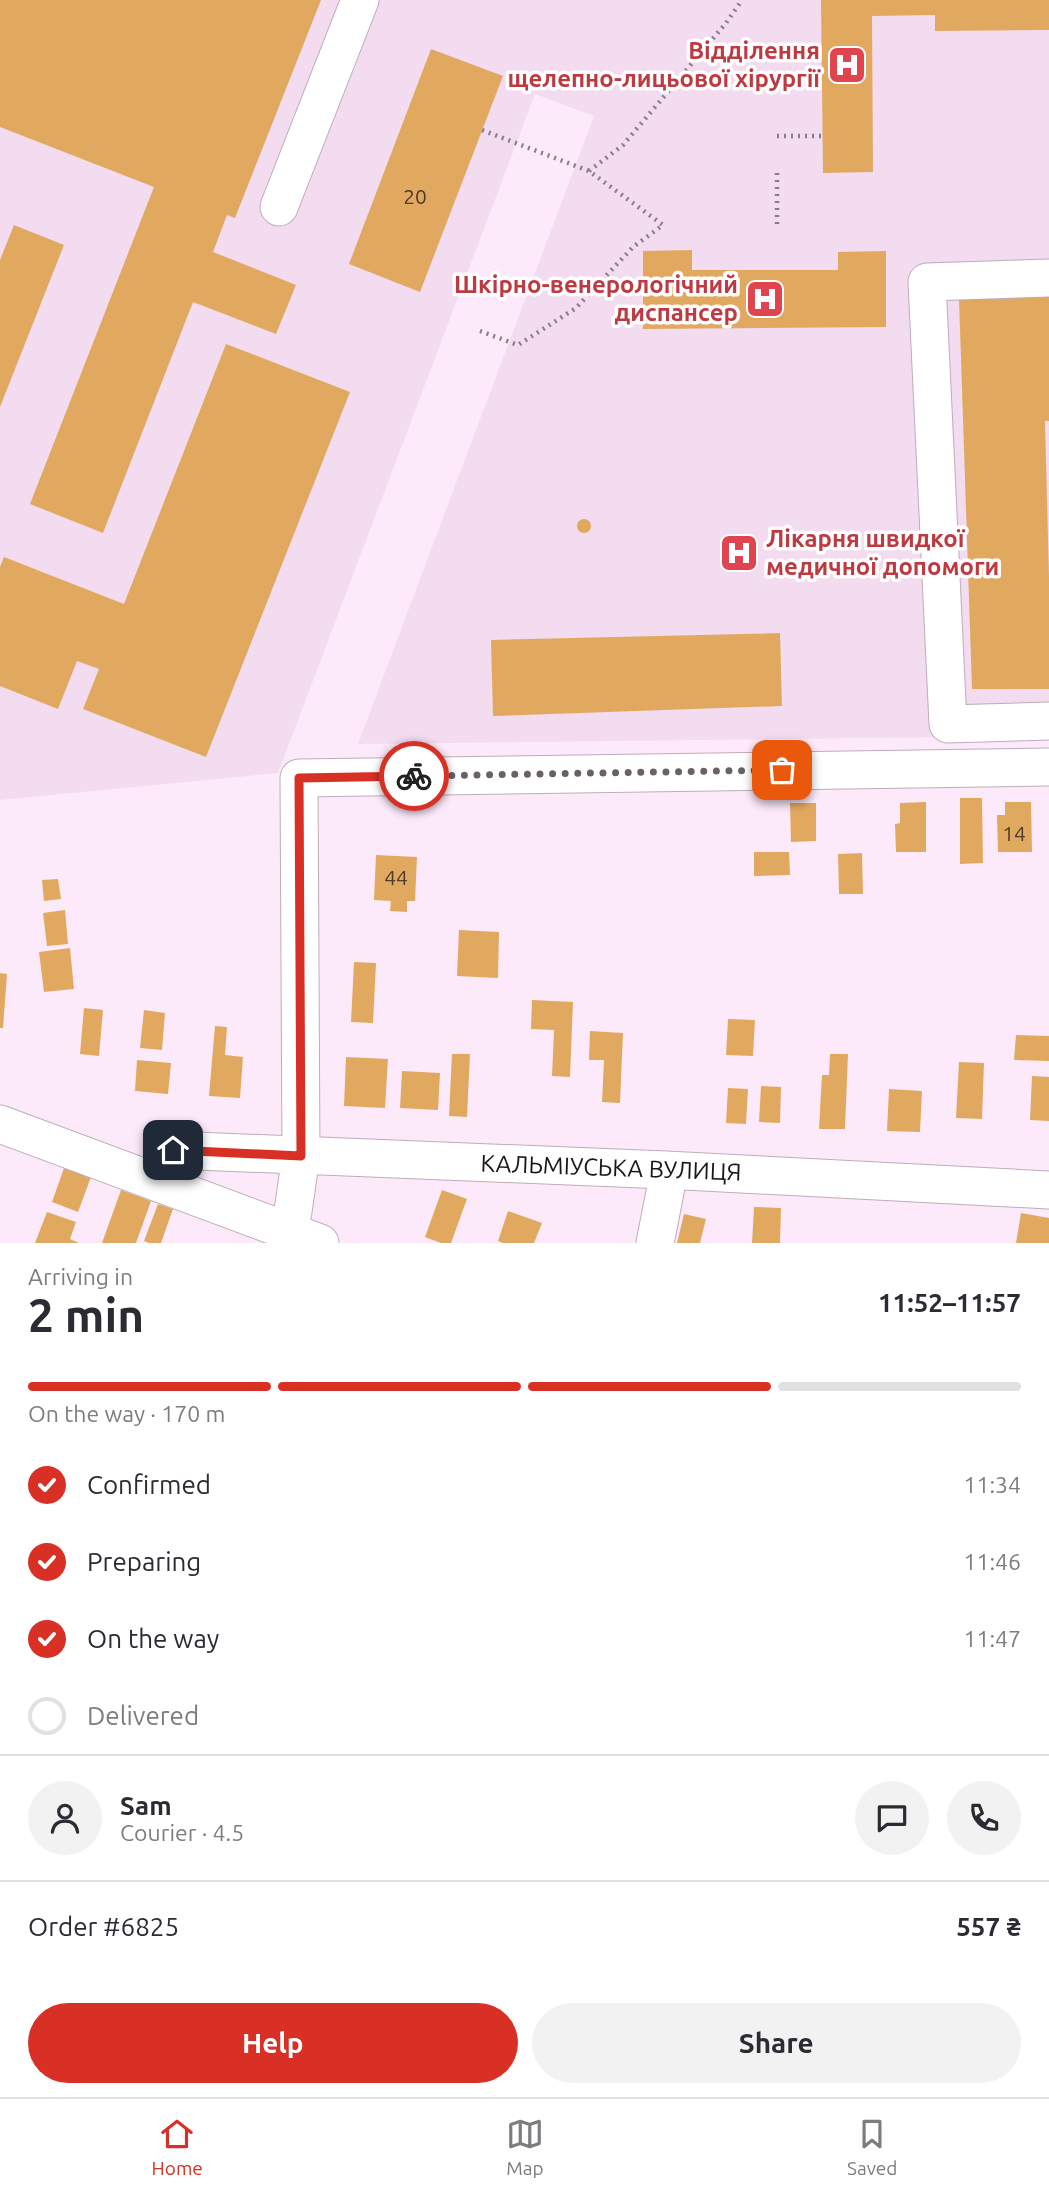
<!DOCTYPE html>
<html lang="en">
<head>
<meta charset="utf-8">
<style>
	body { margin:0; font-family:Ubuntu,sans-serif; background:#f2f2f3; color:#2b2b33; height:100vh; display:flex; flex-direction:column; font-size:26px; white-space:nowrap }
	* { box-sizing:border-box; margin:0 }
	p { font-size:23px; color:#7c7c81 }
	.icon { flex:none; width:38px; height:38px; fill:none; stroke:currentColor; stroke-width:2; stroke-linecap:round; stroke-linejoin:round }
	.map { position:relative; height:1243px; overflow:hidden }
	.side { display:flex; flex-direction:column; background:#fff; flex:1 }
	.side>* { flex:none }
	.pin { position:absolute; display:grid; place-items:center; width:60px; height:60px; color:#fff; margin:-30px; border-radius:14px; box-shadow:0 4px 10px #0006 }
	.courier { position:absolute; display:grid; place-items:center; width:70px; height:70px; margin:-35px; border:5px solid #d93025; border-radius:50%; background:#fff; color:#222; box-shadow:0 2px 9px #0007 }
	.overview em { font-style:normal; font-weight:600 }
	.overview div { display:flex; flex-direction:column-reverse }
	.overview { display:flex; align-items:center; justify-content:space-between; height:119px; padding:0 28px }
	h1 { font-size:46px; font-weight:600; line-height:52px }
	.bar { display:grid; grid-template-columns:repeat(4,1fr); gap:10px 7px; align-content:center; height:84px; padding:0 28px }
	.bar i { height:9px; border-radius:5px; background:#e1e1e2 }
	.bar .selected { background:#d93025 }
	.bar p { grid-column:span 4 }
	.line { display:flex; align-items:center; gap:18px; padding:0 28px; border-top:2px solid #e1e1e2 }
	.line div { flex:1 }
	.round { display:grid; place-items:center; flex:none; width:74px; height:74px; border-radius:37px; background:#f2f2f3 }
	ol { padding:0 28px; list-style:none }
	li { display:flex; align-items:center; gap:21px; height:77px }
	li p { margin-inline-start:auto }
	li .icon { padding:7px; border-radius:50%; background:#d93025; color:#fff; stroke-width:4 }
	li:last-child { color:#7c7c81 }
	li i { width:38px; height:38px; border:4px solid #e1e1e2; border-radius:50% }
	.primary-button { display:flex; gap:14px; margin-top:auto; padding:14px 28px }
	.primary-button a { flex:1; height:80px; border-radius:42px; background:#d93025; color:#fff; font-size:28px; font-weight:600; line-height:80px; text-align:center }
	.primary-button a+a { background:#f2f2f3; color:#2b2b33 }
	.tabs { display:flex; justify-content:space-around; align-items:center; height:98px; border-top:2px solid #e1e1e2; background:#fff; font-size:19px; color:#7c7c81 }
	.tabs a { display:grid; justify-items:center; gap:4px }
	.tabs .selected { color:#d93025 }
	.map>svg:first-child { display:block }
	.built { fill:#f3dbf0 }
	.building { fill:#e1a960 }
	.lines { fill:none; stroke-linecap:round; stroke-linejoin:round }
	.minor-casing { stroke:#bdadbb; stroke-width:39 }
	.path { stroke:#897d87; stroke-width:4.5; stroke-dasharray:2 5; stroke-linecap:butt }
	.minor { stroke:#fff; stroke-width:37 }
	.done { stroke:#6a6069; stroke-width:7; stroke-dasharray:0 12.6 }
	.route { stroke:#d93025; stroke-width:9 }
	.labels { text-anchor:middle; stroke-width:7; stroke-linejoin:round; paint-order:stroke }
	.number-label { font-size:21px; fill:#4d3b2c }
	.health-label { font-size:24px; font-weight:bold; fill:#be3a42; stroke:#fefefe; text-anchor:end }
	.street-label { font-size:24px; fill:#1c161b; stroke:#fefefe }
</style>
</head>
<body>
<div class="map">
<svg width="1049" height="1243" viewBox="0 0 1049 1243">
	<rect width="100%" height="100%" fill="#fceafa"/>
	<path class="built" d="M0,0H1049V736L358,744L594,116L535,94L278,773L0,800Z"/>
	<path class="building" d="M0,0H321L235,218L227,215L213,252L296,285L276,334L193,302L103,533L30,504L154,187L0,127Z
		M821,0H1049V30L935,31V15L872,16L873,172L823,173Z
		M431,49L503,76L420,292L349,264Z
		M14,225L64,245L0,407V260Z
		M692,250V270H838V252L886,251V327L643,329V251Z
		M1049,296V421H1045L1049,577V689H972L959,299Z
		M226,344L350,392L206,757L83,709L99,669L77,661L58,709L0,686V567L4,557L124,604Z
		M577 526a7 7 0 1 1 14 0a7 7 0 1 1-14 0Z
		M780,633L782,706L493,716L491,640Z
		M960,798H982L983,863L960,864Z
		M926,802V852H896L895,824L900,823V803Z
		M1005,802H1031L1032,852H998L997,815H1005Z
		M790,803H816V841L791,842Z
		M754,852H789L790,875L754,876Z
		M862,853L863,894H839L838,854Z
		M376,855L417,857L415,901H407V912L390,911L391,901L374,900Z
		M58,879L61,899L44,901L42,880Z
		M65,910L68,944L47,946L43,913Z
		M459,930L499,932L498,978L457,976Z
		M70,948L74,989L44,992L39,952Z
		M354,962L376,963L373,1023L351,1022Z
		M0,973L7,974L3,1028H0Z
		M532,1000L573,1002L570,1077L552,1076L554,1030L531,1029Z
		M84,1008L103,1010L99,1056L80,1054Z
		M144,1010L165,1013L162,1050L140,1048Z
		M728,1019L755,1020L753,1056L726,1055Z
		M215,1026L227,1027L225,1055L243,1057L240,1098L209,1096Z
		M590,1031L623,1033L620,1103L602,1102L604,1060H589Z
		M1016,1035L1049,1036V1061L1014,1060Z
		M452,1054H470L467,1117L449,1116Z
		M830,1054H848L845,1129H819L822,1075H829Z
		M346,1057L388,1059L385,1108L344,1106Z
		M137,1060L171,1063L168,1094L135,1091Z
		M959,1062L984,1063L982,1119L956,1118Z
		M402,1071L440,1073L438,1110L400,1108Z
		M1032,1076L1049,1077V1121L1030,1120Z
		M761,1086L781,1087L780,1123L759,1122Z
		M728,1088L748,1089L746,1124L726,1123Z
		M889,1089L922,1091L920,1132L887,1131Z
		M64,1168L91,1177L78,1212L52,1202Z
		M121,1190L151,1201L136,1243H102Z
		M442,1190L467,1199L451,1243H441L425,1237Z
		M158,1204L173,1209L161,1243H149L144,1241Z
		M754,1207L781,1208L780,1243H752Z
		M508,1211L542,1223L534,1243H503L498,1241Z
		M47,1212L76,1222L70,1239L79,1243H35Z
		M1021,1213L1049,1218V1243H1016Z
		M684,1214L706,1219L700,1243H677Z"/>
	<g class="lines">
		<defs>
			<path id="minor" d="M279,207L360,0
				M1049,278L927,282L948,724L1049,721
				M0,1124L320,1243
				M172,1150L666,1170L1049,1190
				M290,1232L301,1156L299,778L1049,767
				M655,1243L666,1187V1170"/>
		</defs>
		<use href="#minor" class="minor-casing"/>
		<path class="path" d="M777,136H822
			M589,171L623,145L726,23L742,0
			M777,173V225
			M480,331L518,345L576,308L633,247L663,225L589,171L482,130"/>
		<use href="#minor" class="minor"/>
	</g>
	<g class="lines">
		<path class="done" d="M414,776L782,770"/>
		<path class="route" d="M173,1150L301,1156L299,778L414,776"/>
	</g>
	<defs>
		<symbol id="hospital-square" viewBox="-11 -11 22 22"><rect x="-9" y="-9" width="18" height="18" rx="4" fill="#e0444e" stroke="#fefefe"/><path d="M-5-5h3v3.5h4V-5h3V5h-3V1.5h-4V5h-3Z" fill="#fff"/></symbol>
	</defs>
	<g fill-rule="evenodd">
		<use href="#hospital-square" x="825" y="43" width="44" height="44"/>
		<use href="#hospital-square" x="743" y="277" width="44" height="44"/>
		<use href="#hospital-square" x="717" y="531" width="44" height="44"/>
	</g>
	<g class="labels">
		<g class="number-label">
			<text x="415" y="204">20</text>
			<text x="1014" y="841">14</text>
			<text x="396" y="885">44</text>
		</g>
		<g class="health-label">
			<text x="820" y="59">Відділення<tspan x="820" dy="28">щелепно-лицьової хірургії</tspan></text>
			<text x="738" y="293">Шкірно-венерологічний<tspan x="738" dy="28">диспансер</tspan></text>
			<text x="766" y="547" text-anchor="start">Лікарня швидкої<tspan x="766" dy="28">медичної допомоги</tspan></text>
		</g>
		<g class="street-label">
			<text transform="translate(611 1168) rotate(2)" y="8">КАЛЬМІУСЬКА ВУЛИЦЯ</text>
		</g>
	</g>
</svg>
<div class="pin" style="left:782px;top:770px;background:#ea580c"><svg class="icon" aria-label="bag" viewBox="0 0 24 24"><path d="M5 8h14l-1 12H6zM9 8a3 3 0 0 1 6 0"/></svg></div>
<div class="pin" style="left:173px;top:1150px;background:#1f2937"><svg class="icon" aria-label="home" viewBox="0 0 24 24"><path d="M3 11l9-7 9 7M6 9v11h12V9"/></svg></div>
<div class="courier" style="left:414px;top:776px"><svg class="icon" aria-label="bike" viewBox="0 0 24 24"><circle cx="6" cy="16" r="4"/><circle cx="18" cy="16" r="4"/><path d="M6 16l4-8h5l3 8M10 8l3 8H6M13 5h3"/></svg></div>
</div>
<section class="side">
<div class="overview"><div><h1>2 min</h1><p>Arriving in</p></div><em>11:52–11:57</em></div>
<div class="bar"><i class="selected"></i><i class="selected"></i><i class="selected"></i><i></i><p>On the way · 170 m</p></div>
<ol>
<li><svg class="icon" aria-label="check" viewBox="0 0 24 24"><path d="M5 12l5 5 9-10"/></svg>Confirmed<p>11:34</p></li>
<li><svg class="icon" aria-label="check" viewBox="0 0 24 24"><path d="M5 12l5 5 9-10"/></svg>Preparing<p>11:46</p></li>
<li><svg class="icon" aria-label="check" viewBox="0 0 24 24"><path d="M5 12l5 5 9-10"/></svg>On the way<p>11:47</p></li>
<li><i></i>Delivered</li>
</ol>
<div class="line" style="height:126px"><a class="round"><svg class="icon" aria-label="person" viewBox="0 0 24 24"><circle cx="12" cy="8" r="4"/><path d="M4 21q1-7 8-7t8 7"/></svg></a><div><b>Sam</b><p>Courier · 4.5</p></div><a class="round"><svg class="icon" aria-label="chat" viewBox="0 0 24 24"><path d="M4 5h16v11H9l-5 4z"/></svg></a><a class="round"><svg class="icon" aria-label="phone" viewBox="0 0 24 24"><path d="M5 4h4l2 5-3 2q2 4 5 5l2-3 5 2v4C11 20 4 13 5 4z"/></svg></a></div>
<div class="line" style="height:91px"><div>Order #6825</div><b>557 ₴</b></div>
<div class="primary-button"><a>Help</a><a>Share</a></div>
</section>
<nav class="tabs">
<a class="selected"><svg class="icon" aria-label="home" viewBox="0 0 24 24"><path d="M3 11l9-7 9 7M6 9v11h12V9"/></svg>Home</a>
<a><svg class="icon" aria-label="map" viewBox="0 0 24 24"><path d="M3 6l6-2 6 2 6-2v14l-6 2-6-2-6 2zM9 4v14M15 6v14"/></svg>Map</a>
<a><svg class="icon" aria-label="saved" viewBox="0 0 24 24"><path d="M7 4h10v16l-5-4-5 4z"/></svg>Saved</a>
</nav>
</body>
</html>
